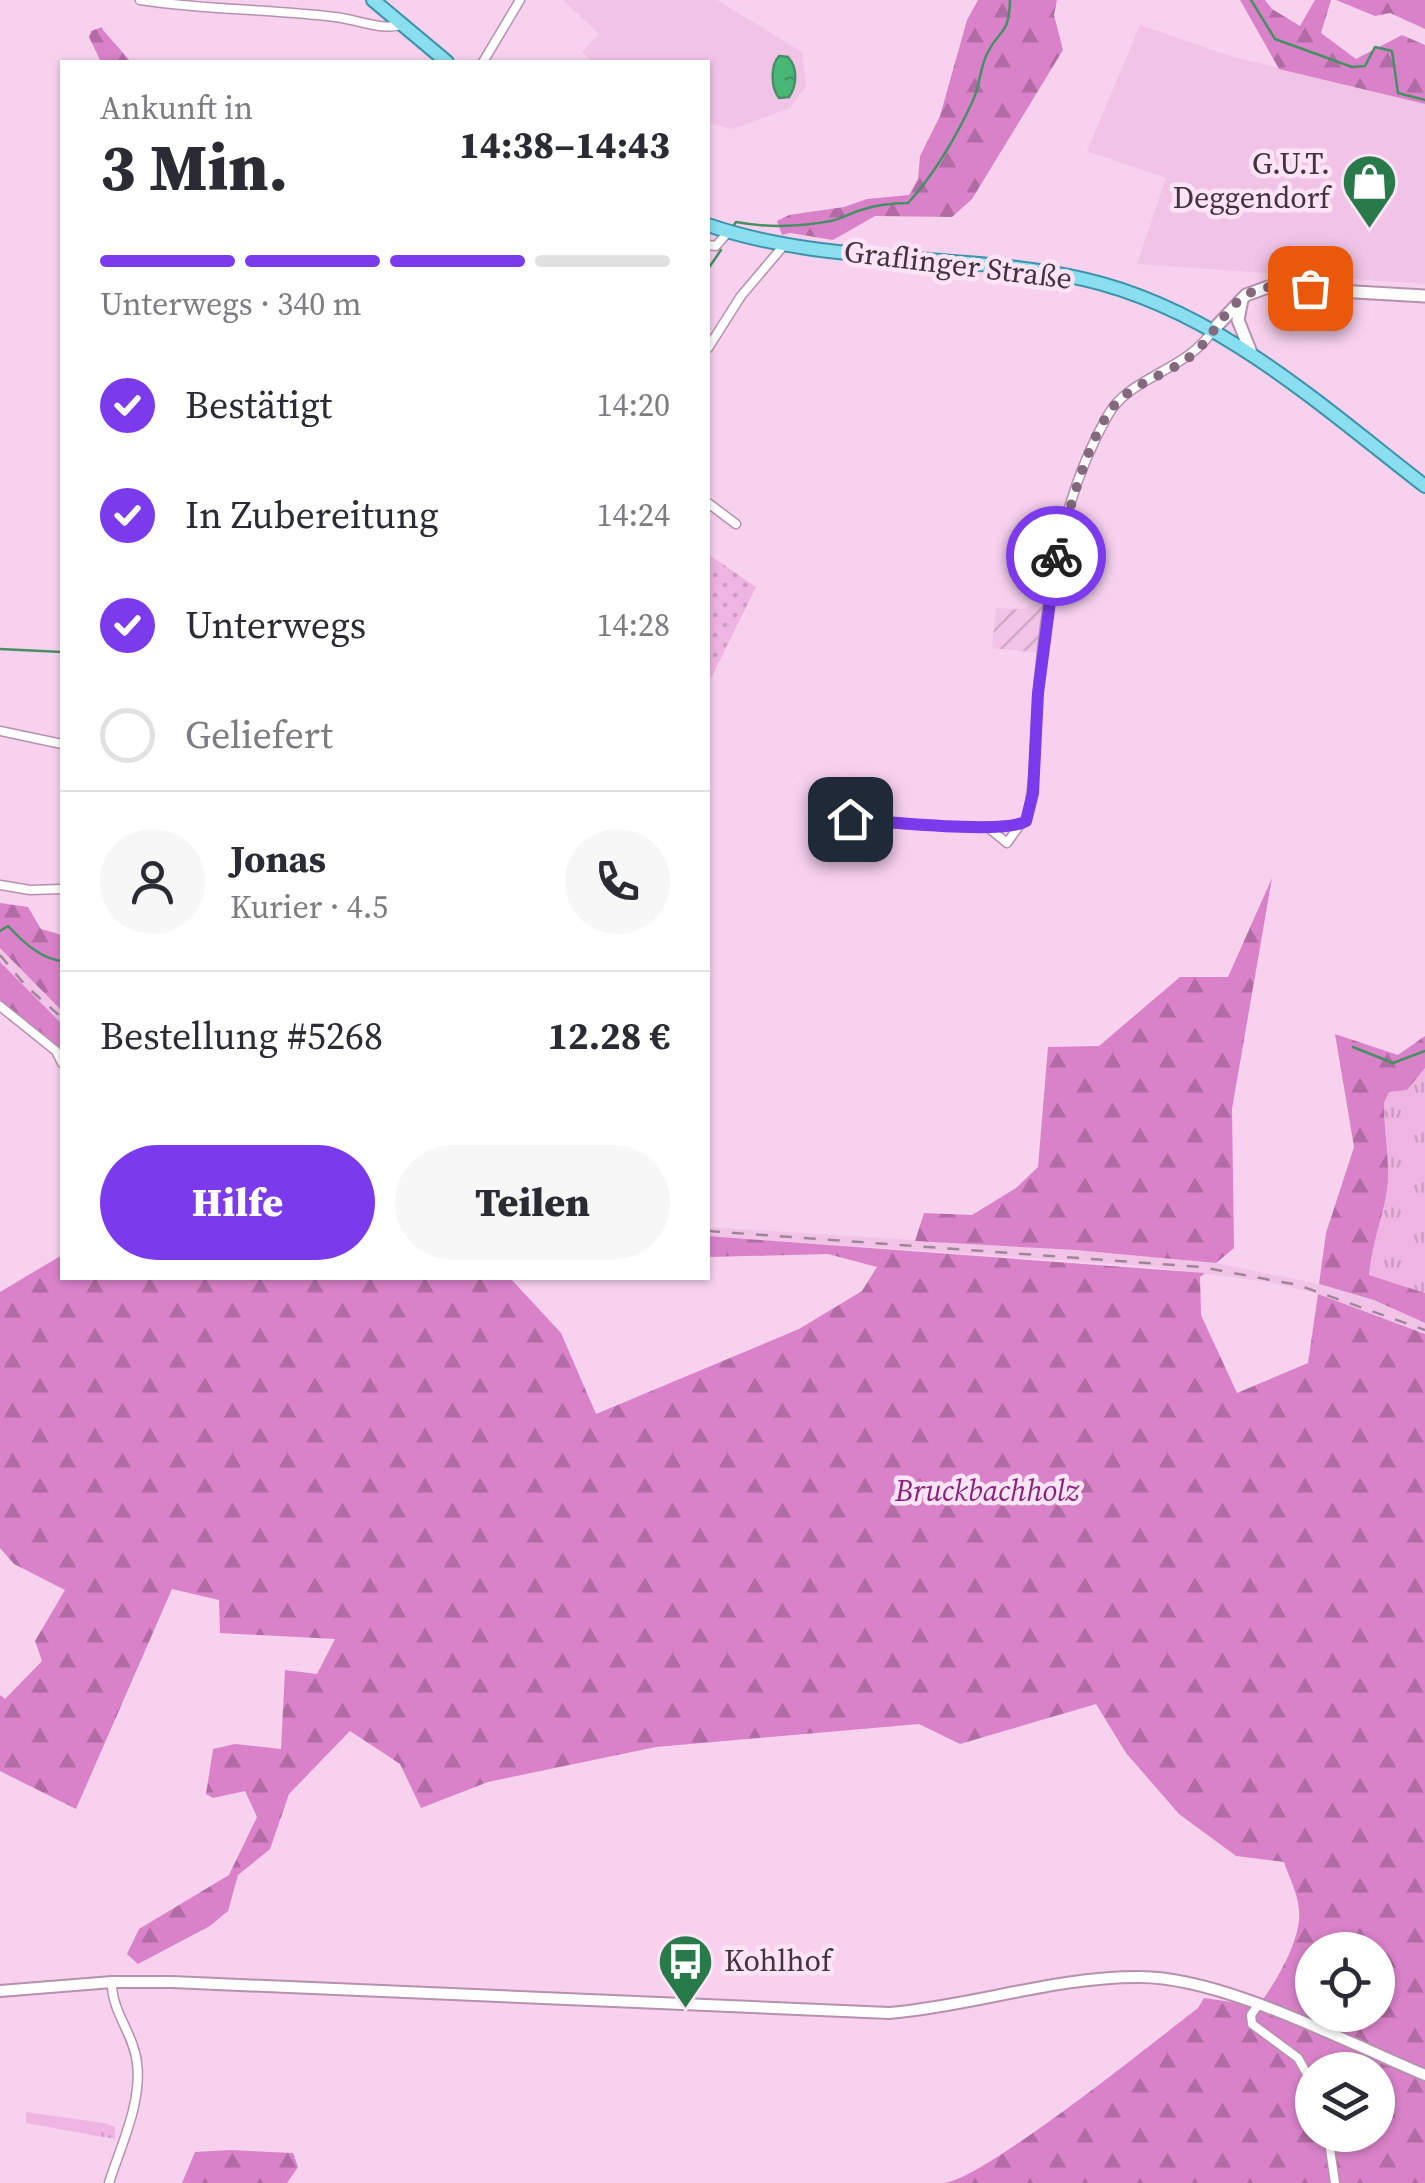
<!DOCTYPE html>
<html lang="de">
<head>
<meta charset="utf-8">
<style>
	body { margin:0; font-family:"Source Serif 4",serif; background:#f7f7f7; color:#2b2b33; height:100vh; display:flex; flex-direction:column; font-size:38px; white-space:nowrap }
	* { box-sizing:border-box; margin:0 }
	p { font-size:32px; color:#7c7c81 }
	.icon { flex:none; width:55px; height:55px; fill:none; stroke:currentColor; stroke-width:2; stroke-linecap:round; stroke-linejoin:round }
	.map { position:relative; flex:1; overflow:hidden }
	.details { position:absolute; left:60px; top:60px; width:650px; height:1220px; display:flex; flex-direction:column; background:#fff; border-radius:0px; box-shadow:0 2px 8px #0004 }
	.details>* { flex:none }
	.fabs { position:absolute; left:1295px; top:1932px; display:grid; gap:20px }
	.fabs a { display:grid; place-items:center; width:100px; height:100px; border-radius:50%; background:#fff; box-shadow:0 2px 8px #0004; font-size:50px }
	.pin { position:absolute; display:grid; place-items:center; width:85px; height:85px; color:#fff; margin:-42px; border-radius:20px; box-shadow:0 5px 15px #0006 }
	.courier { position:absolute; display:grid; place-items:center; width:100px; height:100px; margin:-50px; border:8px solid #7c3aed; border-radius:50%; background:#fff; color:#222; box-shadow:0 2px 12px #0007 }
	.summary em { font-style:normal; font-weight:800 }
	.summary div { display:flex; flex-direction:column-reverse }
	.summary { display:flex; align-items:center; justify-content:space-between; height:170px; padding:0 40px }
	h1 { font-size:65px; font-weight:800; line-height:75px }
	.bar { display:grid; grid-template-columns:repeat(4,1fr); gap:15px 10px; align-content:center; height:120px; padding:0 40px }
	.bar i { height:12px; border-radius:8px; background:#e1e1e2 }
	.bar .selected { background:#7c3aed }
	.bar p { grid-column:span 4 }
	.line { display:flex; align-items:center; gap:25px; padding:0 40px; border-top:2px solid #e1e1e2 }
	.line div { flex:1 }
	.round { display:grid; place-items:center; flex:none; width:105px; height:105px; border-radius:52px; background:#f7f7f7 }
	ol { padding:0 40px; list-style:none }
	li { display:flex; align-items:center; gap:30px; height:110px }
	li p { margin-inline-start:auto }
	li .icon { padding:10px; border-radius:50%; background:#7c3aed; color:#fff; stroke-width:4 }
	li:last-child { color:#7c7c81 }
	li i { width:55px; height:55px; border:5px solid #e1e1e2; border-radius:50% }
	.cta { display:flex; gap:20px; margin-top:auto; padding:20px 40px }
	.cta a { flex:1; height:115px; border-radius:60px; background:#7c3aed; color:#fff; font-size:40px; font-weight:800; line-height:115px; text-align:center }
	.cta a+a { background:#f7f7f7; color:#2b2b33 }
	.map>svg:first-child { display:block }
	.built { fill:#f1c4e7 }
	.industrial { fill:url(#industrial-furrows) }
	.grass { fill:url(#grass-tufts) }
	.forest { fill:url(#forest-firs); fill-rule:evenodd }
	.garden { fill:url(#garden-dots) }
	.water { fill:url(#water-ripples); stroke:#478f64; stroke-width:2.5 }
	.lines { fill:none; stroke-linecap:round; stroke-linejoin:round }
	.stream { stroke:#478f64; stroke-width:2.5 }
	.minor-casing { stroke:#b691ae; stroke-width:11 }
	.tertiary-casing { stroke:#b691ae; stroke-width:14 }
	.secondary-casing { stroke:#b691ae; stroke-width:15 }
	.primary-casing { stroke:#3d94aa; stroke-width:16 }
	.minor { stroke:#fff; stroke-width:8 }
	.tertiary { stroke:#fff; stroke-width:10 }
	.secondary { stroke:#fff; stroke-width:11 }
	.primary { stroke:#89deef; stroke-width:12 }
	.rail { stroke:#a0859a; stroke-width:2.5; stroke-dasharray:12 12; stroke-linecap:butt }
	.done { stroke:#826a7c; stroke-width:10; stroke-dasharray:0 18 }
	.route { stroke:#7c3aed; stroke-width:12 }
	.labels { text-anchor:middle; stroke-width:9; stroke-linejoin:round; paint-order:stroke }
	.poi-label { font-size:30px; fill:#42333e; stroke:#fce4f6; text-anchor:end }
	.street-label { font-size:30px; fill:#42333e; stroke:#fce4f6 }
	.park-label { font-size:30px; font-style:italic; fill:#8a227c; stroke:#fce4f6 }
</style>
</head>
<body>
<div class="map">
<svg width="1425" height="2183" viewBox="0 0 1425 2183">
	<defs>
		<pattern id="industrial-furrows" width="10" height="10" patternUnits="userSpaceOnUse" patternTransform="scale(2.5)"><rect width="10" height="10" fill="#f1c4e7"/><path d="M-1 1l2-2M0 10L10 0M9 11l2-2" fill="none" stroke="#d0a9c7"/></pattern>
		<pattern id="grass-tufts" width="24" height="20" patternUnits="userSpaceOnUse" patternTransform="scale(2.5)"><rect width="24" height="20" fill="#efb5e2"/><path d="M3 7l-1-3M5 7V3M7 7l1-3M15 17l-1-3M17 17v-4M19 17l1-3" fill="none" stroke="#ce9cc3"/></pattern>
		<pattern id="forest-firs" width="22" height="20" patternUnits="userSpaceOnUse" patternTransform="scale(2.5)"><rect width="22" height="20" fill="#d982c9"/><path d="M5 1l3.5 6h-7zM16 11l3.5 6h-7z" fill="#b26ba5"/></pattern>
		<pattern id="garden-dots" width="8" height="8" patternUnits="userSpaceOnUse" patternTransform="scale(2.5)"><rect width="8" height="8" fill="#efb5e2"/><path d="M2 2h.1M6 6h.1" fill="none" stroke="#ce9cc3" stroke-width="1.8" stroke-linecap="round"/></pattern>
		<pattern id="water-ripples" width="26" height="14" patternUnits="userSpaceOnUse" patternTransform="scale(2.5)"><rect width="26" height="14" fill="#49b775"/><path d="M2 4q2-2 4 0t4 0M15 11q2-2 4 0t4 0" fill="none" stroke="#3e9561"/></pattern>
	</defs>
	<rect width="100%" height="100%" fill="#f8d1ef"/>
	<path class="built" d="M563,0H717L802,52L806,86L790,108L733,129L708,123V62H592L582,52L599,34Z
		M1140,25L1230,56L1425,104V284L1137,264L1166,178L1087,151Z
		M0,948L62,1011V1024L0,962Z
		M708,1227L1075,1250L1216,1263L1319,1284L1374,1300L1425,1323V1334L1318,1294L1268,1282L1144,1266L708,1236Z"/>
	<path class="industrial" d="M1045,601L1039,653L992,648L996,608L1022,609Z"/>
	<path class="grass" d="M1425,1068V1293L1369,1275C1372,1242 1385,1213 1388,1182C1389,1156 1384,1129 1384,1103L1389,1092L1407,1090Z
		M26,2112L104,2123L115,2127V2139L26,2123Z"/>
	<path class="forest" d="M978,0H1057L1054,15L1063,50L972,199L952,217L875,216L833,240L790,233L782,235L777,221L789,215L844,207L867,199L909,195L918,179L920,156L940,116L967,20Z
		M1240,0H1265L1272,9L1300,26L1315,0H1331L1321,33L1356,59L1402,35L1425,45V104L1279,69Z
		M1336,0H1425V29L1390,13L1375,16Z
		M102,27L103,30L131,62H101L89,37L91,31Z
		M1272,878L1232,1109L1234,1248L1216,1263L1075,1250L915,1241L924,1213L972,1215L1016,1188L1038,1167L1048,1047L1099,1046L1180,977H1228Z
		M0,903L28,907L41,929L62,935V1011L0,948Z
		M0,962L62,1024V1049L0,1000Z
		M1335,1034L1398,1055L1425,1036V1068L1407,1090L1389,1092L1384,1103C1384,1129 1389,1156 1388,1182C1385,1213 1372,1241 1369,1275L1425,1293V1323L1374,1300L1319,1284L1326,1233L1354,1147Z
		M708,1236L1205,1273L1200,1277L1201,1315L1237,1393L1308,1363L1318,1294L1425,1334V2183H944C984,2179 1155,2041 1198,2008L1204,1998L1258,2006C1275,1984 1302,1939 1299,1910C1298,1894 1289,1877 1284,1862L1236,1856L1179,1814L1126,1753L1096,1704L960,1744L919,1724L656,1747L488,1782L421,1808L400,1764L350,1731L289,1794L270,1849L238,1875L228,1911L210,1926L138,1964L127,1954L139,1929L229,1875L257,1817L245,1791L213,1798L206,1794L213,1749L235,1744L281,1749L285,1670L317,1674L335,1639L220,1633L219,1600L172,1589L76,1809L0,1771V1695L5,1699L42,1661L35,1641L65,1590L14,1564L0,1548V1292L62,1255V1278H510L561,1333L596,1414L799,1329L862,1291L877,1267L828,1254L708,1257ZM1312,1950H1378V2015H1312ZM1312,2070H1378V2135H1312Z
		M230,2150L293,2153L298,2167L287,2183H182L195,2152Z"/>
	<path class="garden" d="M708,554L756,587L708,684Z"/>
	<path class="water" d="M779,56L788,57C798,68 797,85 789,97L779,98C771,88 770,66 779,56Z"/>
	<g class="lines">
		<path class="stream" d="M1251,0L1275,39L1352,67L1365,66L1375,47L1392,51L1398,93L1425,100
			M734,225L736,222C769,228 799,227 831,221C842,219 850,213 861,210C876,205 893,203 908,203C934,175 958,134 974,98C980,84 980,68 987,54C999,28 1009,37 1010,0
			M726,241V240
			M708,269L721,250
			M0,649L62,652
			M0,931L8,926C23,942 41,959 62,961
			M1353,1047L1393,1063L1425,1051"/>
		<defs>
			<path id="minor" d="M140,0C205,10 270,9 335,17C356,19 383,32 403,24
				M483,62L520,0
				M708,245L716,246L728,232
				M708,348L741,296L785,244
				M708,503L736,524
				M0,731L62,744
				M819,816C852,820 1006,835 1026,821C1037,779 1034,736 1038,693C1046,598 1060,499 1108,415C1130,376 1187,371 1213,330
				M990,829L1007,843L1019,826
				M0,885L30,890L62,889
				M0,1006L56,1051L62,1063
				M1258,2005L1251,2015L1252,2024L1298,2058L1312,2083
				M1328,2135L1335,2183
				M109,2183C121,2145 142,2103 137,2063C134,2034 111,2011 112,1982"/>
			<path id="tertiary" d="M0,1991L112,1982H172L889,2013C972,2006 1054,1977 1138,1977C1221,1976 1346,2042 1425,2075"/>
			<path id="secondary" d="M1242,299L1238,320L1252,355
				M1213,330L1246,295L1268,287L1425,296"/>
			<path id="primary" d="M373,0L447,62
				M708,225C827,266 960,252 1083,279C1216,309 1320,405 1425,486"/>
		</defs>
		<use href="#minor" class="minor-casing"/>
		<use href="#tertiary" class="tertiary-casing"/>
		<use href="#secondary" class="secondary-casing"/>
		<use href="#primary" class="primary-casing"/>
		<use href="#minor" class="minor"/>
		<use href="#tertiary" class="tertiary"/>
		<use href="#secondary" class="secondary"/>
		<use href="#primary" class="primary"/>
		<path class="rail" d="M0,955L25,985L62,1018
			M708,1231L1201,1267L1298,1285L1425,1330"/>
	</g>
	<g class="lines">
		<path class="done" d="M1056,556C1069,514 1085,447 1110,411C1129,383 1167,376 1192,355C1214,337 1224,307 1250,293C1266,284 1292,286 1310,288"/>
		<path class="route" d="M850,819C882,821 1005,835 1026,821L1033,793L1038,693L1056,556"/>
	</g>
	<defs>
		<symbol id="shop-pin" viewBox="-11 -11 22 30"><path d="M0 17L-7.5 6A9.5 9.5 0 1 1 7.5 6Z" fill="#297a4b" stroke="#fce4f6"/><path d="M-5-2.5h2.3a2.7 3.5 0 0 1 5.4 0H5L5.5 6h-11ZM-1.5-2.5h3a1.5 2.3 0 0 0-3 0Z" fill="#fff"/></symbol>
		<symbol id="bus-pin" viewBox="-11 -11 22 30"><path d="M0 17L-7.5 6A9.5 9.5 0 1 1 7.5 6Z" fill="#297a4b" stroke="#fce4f6"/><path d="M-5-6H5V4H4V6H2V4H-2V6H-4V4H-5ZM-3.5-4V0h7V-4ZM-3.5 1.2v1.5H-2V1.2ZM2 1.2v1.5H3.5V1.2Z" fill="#fff"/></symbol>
	</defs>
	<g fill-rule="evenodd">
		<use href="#shop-pin" x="1338" y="150" width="63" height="86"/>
		<use href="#bus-pin" x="654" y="1930" width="63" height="86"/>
	</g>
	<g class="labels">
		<g class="poi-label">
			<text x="1330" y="174">G.U.T.<tspan x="1330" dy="34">Deggendorf</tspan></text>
			<text x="724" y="1971" text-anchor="start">Kohlhof</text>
		</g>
		<g class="street-label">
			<text transform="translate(958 265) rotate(7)" y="10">Graflinger Straße</text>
		</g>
		<g class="park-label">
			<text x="987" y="1501">Bruckbachholz</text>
		</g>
	</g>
</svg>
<div class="fabs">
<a><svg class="icon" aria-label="locate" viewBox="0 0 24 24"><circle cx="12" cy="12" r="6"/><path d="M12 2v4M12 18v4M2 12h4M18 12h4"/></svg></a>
<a><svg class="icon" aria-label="layers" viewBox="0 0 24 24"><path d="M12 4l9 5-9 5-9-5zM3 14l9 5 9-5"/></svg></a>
</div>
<div class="pin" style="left:1310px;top:288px;background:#ea580c"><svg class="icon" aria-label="bag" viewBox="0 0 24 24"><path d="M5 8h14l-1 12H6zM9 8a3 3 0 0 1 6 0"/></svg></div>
<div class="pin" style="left:850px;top:819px;background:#1f2937"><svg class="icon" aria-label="home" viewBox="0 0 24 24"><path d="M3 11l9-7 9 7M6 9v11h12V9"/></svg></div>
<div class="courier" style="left:1056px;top:556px"><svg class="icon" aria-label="bike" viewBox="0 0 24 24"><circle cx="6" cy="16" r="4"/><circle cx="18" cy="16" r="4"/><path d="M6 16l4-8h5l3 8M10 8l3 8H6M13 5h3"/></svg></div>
<section class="details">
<div class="summary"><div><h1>3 Min.</h1><p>Ankunft in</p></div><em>14:38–14:43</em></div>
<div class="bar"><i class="selected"></i><i class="selected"></i><i class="selected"></i><i></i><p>Unterwegs · 340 m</p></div>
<ol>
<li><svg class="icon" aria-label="check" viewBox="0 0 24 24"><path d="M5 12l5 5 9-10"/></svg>Bestätigt<p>14:20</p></li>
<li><svg class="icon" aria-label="check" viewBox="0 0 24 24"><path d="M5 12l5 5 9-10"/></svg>In Zubereitung<p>14:24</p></li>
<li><svg class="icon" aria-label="check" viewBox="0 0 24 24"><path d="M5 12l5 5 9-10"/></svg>Unterwegs<p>14:28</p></li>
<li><i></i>Geliefert</li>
</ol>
<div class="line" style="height:180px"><a class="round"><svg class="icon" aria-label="person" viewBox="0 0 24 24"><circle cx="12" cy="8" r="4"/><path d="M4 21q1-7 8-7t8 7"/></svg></a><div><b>Jonas</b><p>Kurier · 4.5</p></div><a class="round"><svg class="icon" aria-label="phone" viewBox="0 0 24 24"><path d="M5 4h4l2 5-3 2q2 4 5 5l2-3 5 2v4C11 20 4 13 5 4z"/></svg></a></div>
<div class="line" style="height:130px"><div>Bestellung #5268</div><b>12.28 €</b></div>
<div class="cta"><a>Hilfe</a><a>Teilen</a></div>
</section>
</div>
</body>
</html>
